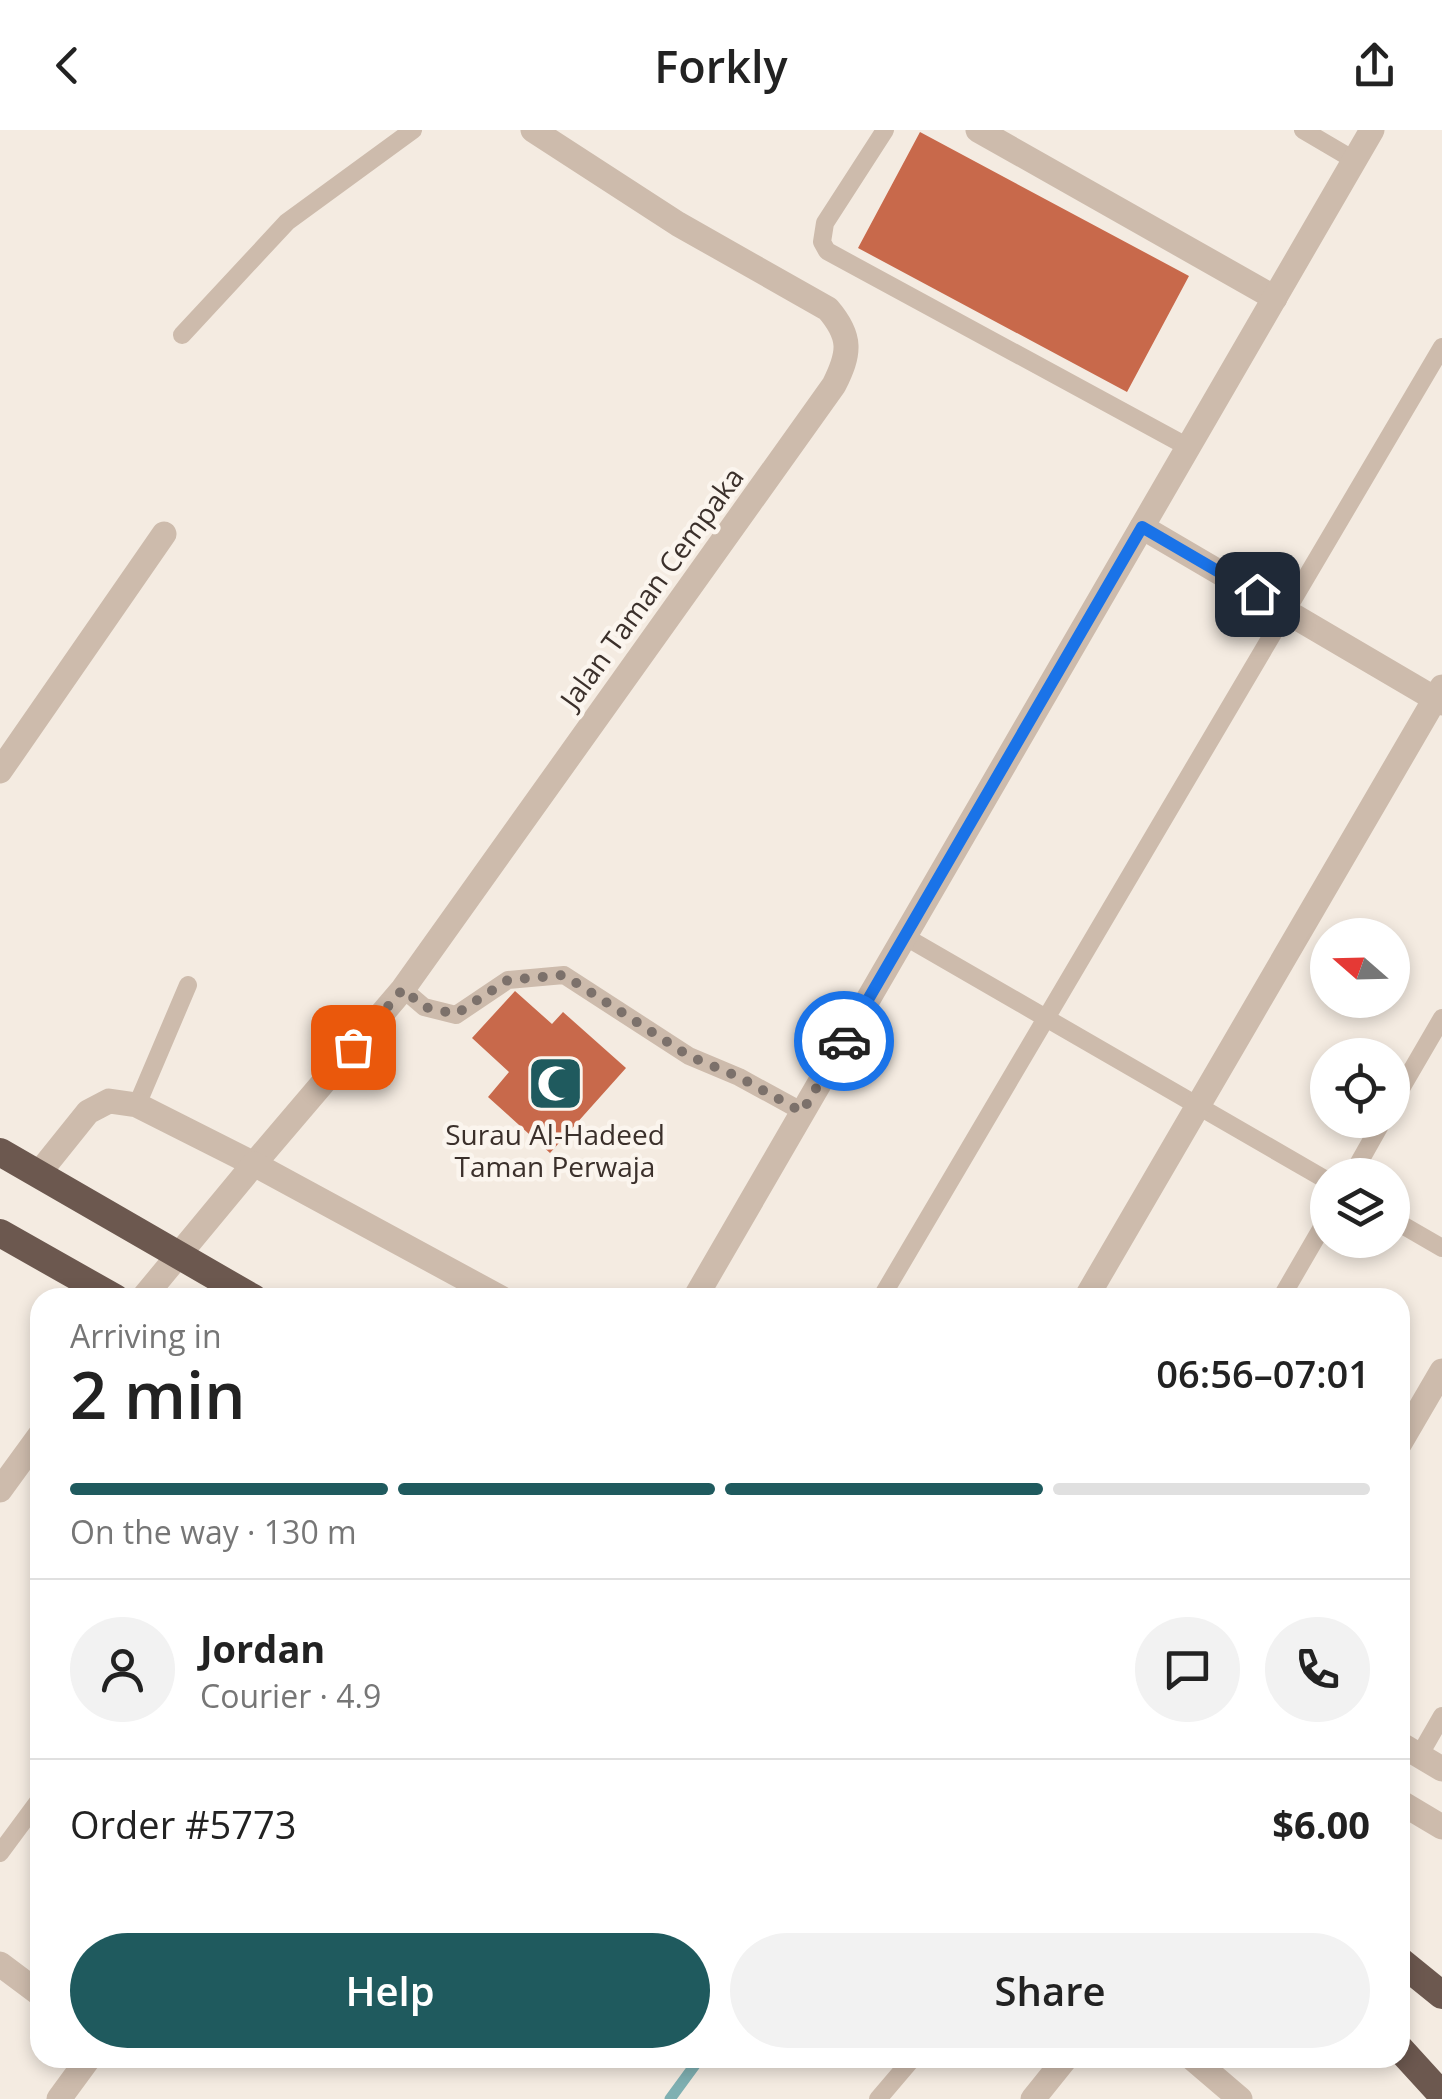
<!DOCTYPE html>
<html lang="en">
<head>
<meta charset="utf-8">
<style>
	body { margin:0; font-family:"Open Sans",sans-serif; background:#f2f2f2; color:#222; height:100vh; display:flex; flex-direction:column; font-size:38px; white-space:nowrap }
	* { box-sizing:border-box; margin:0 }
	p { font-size:32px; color:#767676 }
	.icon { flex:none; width:55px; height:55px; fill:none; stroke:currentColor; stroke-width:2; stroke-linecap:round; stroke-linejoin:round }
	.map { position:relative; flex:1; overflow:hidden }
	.drawer { position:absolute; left:30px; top:1158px; width:1380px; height:780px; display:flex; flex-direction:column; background:#fff; border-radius:30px; box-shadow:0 5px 15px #0003 }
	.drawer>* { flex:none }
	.needle { width:65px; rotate:290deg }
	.fabs { position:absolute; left:1310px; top:788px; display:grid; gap:20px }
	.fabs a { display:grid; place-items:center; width:100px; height:100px; border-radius:50%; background:#fff; box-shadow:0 5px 15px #0003; font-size:50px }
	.pin { position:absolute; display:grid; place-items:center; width:85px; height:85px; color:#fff; margin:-42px; border-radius:20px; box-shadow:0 5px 15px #0006 }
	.courier { position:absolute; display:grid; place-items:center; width:100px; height:100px; margin:-50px; border:8px solid #1a73e8; border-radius:50%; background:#fff; color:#222; box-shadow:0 2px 12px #0007 }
	.head em { font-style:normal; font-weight:600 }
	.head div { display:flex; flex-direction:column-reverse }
	.head { display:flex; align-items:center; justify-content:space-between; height:170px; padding:0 40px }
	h1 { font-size:65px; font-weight:600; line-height:75px }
	.bar { display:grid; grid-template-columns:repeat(4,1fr); gap:15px 10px; align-content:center; height:120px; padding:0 40px }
	.bar i { height:12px; border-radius:8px; background:#e0e0e0 }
	.bar .on { background:#1f5a5e }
	.bar p { grid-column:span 4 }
	.line { display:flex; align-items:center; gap:25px; padding:0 40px; border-top:2px solid #e0e0e0 }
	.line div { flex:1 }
	.round { display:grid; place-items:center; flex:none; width:105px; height:105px; border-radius:52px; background:#f2f2f2 }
	.button { display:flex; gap:20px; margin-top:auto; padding:20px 40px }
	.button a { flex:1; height:115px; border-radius:60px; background:#1f5a5e; color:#fff; font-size:40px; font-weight:600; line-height:115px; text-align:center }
	.button a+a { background:#f2f2f2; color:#222 }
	header { display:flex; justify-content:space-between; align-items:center; height:130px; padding:0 40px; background:#fff; font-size:45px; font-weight:600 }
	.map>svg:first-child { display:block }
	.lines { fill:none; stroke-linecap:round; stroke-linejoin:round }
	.stream { stroke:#7fb0b2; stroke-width:11 }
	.building { fill:#c8694b }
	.service { stroke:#cdbbac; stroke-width:18 }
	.minor { stroke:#cdbbac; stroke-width:25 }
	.tertiary { stroke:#cdbbac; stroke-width:25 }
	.trunk { stroke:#6c584f; stroke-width:28 }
	.done { stroke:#7c716b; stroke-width:10; stroke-dasharray:0 18 }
	.route { stroke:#1a73e8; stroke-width:12 }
	.labels { text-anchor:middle; stroke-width:9; stroke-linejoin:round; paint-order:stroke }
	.street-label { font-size:28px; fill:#3b302b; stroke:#fbf5ee }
	.poi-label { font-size:28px; fill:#3b302b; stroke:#fbf5ee }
</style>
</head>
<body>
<header><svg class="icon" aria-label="back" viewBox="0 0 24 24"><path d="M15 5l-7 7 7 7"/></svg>Forkly<svg class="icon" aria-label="share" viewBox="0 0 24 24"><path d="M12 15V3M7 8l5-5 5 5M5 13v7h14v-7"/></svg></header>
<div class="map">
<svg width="1442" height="1969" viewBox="0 0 1442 1969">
	<rect width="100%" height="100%" fill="#f4ebe1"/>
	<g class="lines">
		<path class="stream" d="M670,1969L700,1928"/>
	</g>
	<path class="building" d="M920,2L1189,146L1127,262L858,118Z
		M515,861L552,894L563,882L626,938L550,1023L488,967L509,942L472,908Z"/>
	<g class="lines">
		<path class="service" d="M885,0L825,93L822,112L827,121L1188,317
			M1303,0L1354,30
			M182,205L287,92L413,0
			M904,806L1328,1051
			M403,859L424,877L456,885L508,850L564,845L689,926L739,947L803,982
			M1392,974L1442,888
			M137,975L188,855
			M1352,1045L1383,990
			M1392,1089L1442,1118
			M881,1168L1442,217
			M1281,1168L1328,1087
			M1419,1626L1442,1586
			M0,1723L40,1669
			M878,1969L913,1928"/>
		<path class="minor" d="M978,0L1275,168
			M1142,397L1442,573
			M0,641L164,404
			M39,1043L88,982L109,971L137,975L254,1034L403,859L834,255C850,223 852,207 828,179L678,94L533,0
			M1086,1168L1442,557
			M1400,1313L1442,1241
			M1400,1614L1442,1639
			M0,1834L40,1864
			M1192,1928L1240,1969
			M59,1969L89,1928
			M1033,1969L1066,1928"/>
		<path class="tertiary" d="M143,1168L254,1034L501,1168
			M695,1168L1372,0
			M0,1360L40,1305
			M1400,1672L1442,1697"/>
		<path class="trunk" d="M0,1022L253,1168
			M0,1103L115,1168
			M1400,1831L1442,1865
			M1400,1919L1442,1965"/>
	</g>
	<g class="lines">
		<path class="done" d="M353,917L403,859L424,877L456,884L508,850L564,845L689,926L739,947L802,982L844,911"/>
		<path class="route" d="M844,911L1142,397L1257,464"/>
	</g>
	<defs>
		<symbol id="mosque-square" viewBox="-11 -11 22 22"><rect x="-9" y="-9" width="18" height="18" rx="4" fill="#1f5a5e" stroke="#fbf5ee"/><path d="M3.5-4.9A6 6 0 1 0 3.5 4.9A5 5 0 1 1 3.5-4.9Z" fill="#fff"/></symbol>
	</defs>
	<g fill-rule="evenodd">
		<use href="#mosque-square" x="524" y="922" width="63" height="63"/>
	</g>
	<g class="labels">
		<g class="street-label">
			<text transform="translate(652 458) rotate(-54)" y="10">Jalan Taman Cempaka</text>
		</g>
		<g class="poi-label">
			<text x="555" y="1015">Surau Al-Hadeed<tspan x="555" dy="32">Taman Perwaja</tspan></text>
		</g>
	</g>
</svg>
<div class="fabs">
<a><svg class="needle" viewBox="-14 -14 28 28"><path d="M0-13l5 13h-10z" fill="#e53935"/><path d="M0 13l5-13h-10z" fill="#767676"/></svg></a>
<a><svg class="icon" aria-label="locate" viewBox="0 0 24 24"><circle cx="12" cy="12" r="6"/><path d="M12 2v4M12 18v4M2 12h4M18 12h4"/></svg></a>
<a><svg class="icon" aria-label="layers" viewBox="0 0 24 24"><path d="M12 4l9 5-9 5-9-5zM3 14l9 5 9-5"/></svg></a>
</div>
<div class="pin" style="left:353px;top:917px;background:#ea580c"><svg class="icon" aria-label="bag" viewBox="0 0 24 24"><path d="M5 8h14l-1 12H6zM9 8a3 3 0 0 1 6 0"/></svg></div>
<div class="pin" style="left:1257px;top:464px;background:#1f2937"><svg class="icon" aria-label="home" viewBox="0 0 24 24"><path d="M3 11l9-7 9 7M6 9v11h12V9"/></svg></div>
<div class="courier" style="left:844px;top:911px"><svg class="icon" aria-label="car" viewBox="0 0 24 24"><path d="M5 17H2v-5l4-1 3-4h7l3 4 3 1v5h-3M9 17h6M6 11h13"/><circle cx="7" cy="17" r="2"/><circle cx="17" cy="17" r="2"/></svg></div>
<section class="drawer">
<div class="head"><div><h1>2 min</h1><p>Arriving in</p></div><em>06:56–07:01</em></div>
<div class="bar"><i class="on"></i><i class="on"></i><i class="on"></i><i></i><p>On the way · 130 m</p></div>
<div class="line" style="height:180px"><a class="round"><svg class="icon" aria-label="person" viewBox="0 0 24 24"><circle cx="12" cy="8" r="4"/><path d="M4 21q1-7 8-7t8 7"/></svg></a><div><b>Jordan</b><p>Courier · 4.9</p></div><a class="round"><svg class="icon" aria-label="chat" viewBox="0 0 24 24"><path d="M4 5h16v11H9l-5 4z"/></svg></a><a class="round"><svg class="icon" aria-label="phone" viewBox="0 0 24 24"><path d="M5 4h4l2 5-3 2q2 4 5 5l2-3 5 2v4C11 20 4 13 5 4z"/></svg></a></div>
<div class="line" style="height:130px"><div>Order #5773</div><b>$6.00</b></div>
<div class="button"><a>Help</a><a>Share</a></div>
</section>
</div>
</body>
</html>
